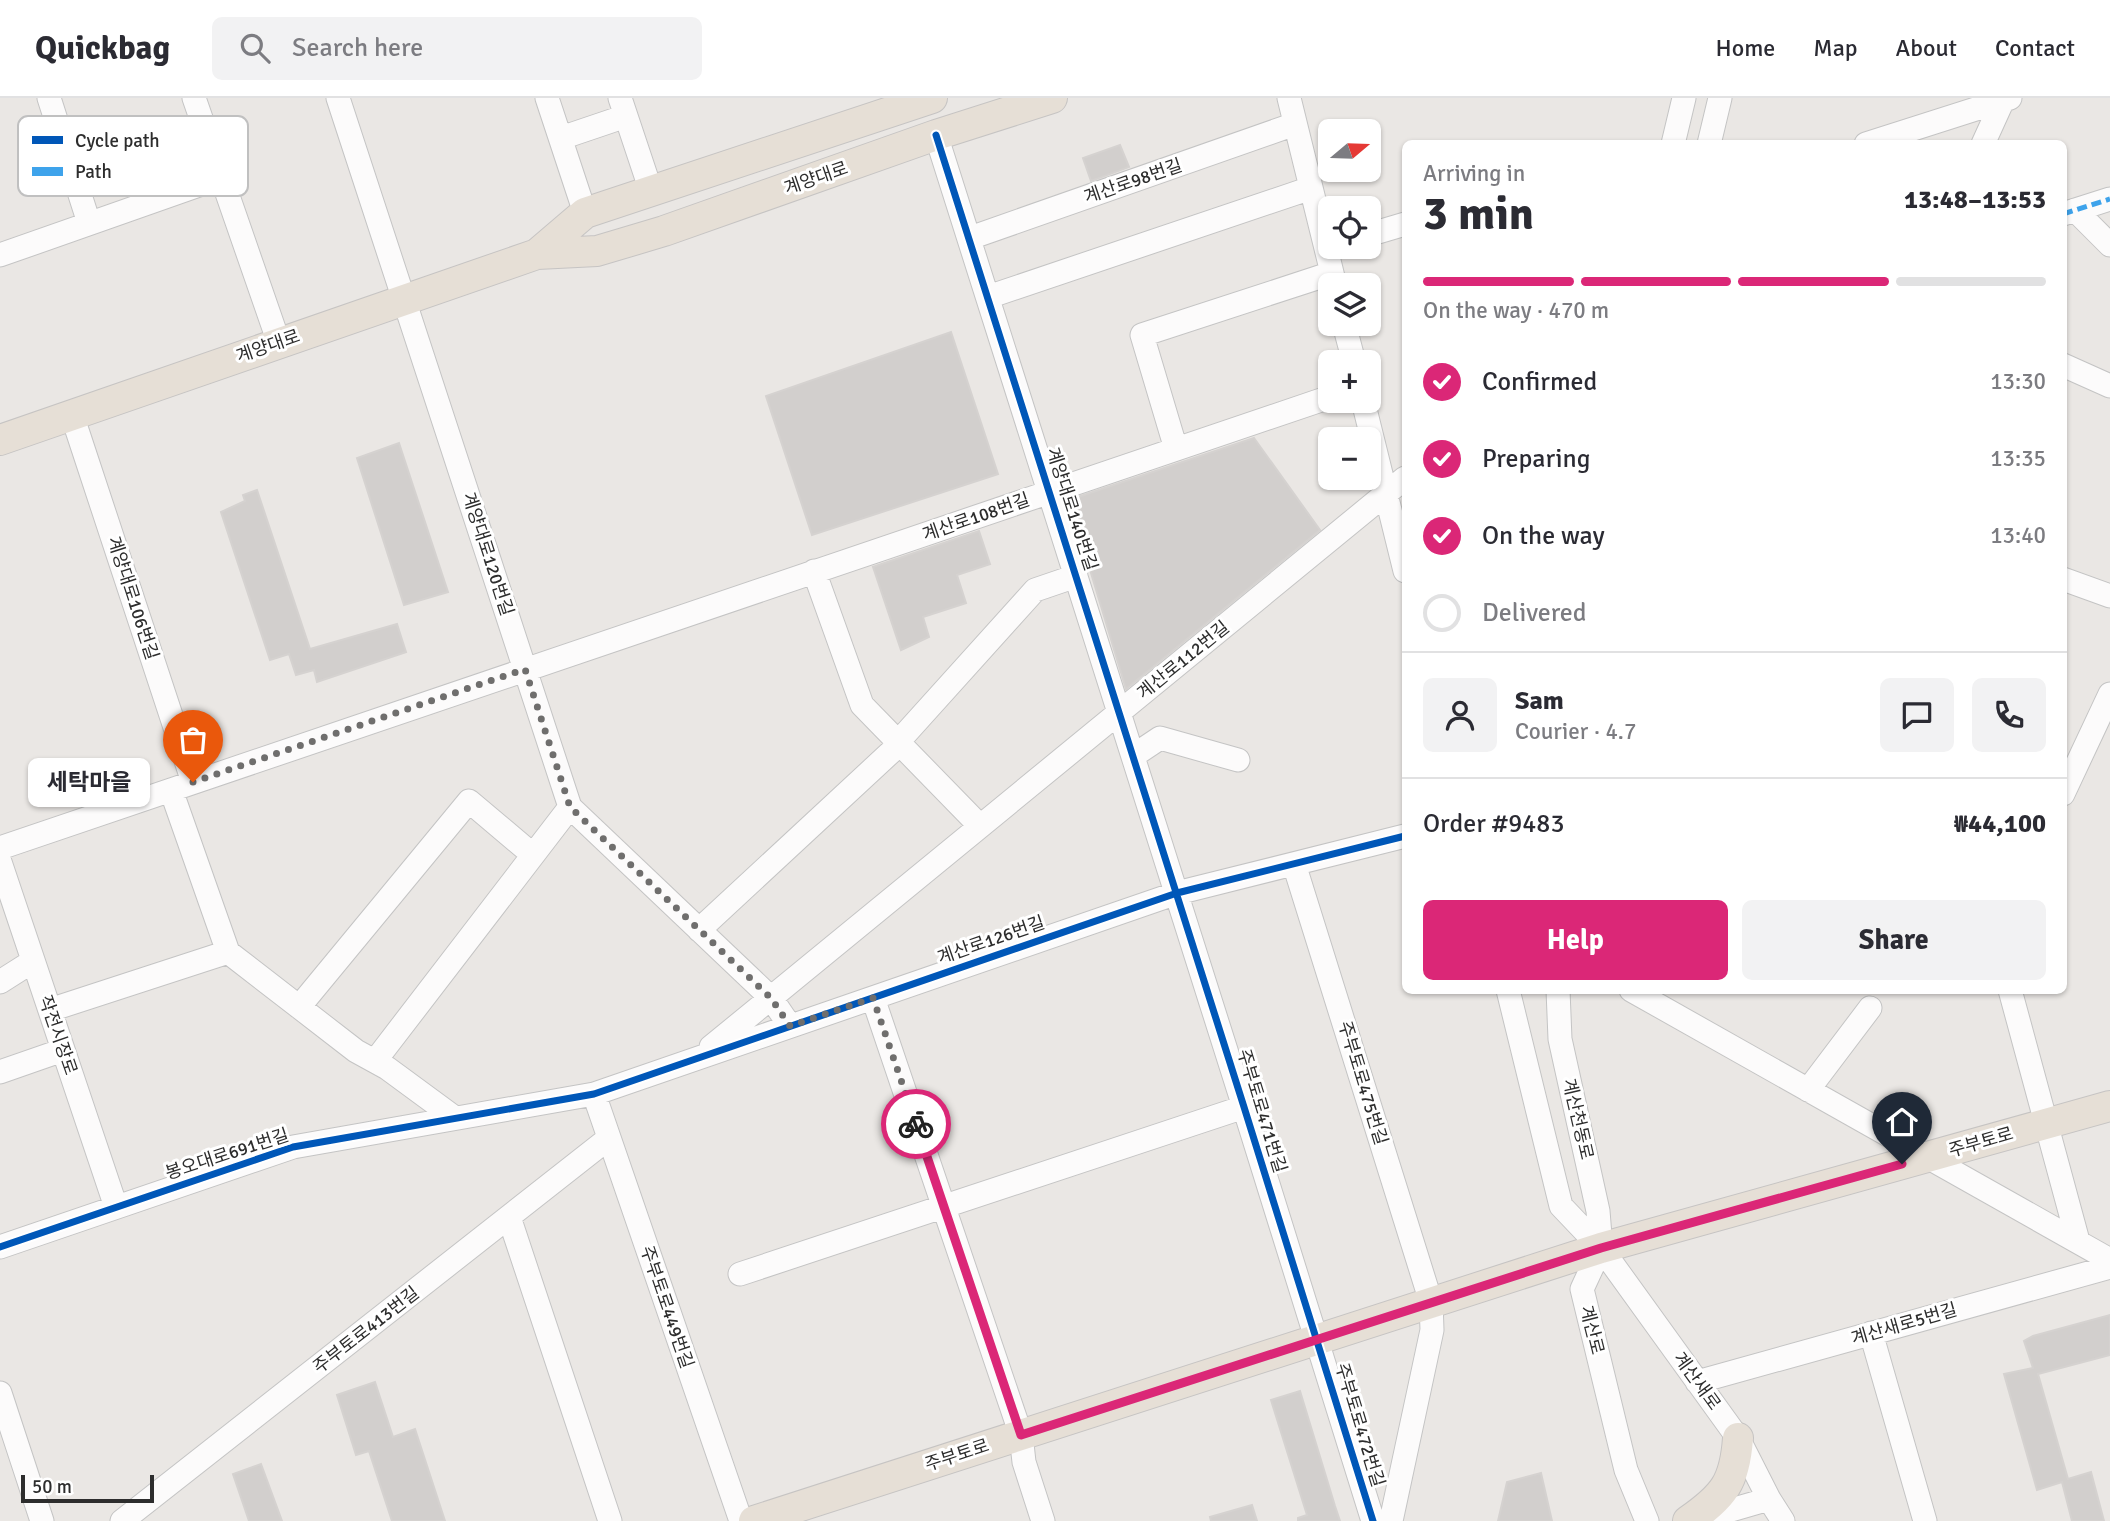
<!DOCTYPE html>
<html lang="en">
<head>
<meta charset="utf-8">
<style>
	body { margin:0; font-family:Signika,"Noto Sans KR",sans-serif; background:#f2f2f3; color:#2b2b33; height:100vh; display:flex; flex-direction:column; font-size:26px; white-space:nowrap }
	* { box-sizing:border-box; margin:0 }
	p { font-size:23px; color:#7c7c81 }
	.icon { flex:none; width:38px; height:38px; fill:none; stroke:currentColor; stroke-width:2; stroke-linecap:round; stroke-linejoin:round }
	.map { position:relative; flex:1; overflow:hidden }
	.details { position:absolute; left:1402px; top:42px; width:665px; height:854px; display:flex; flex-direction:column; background:#fff; border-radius:10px; box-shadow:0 2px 5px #0004 }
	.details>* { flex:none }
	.needle { width:46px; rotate:71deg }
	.controls { position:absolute; left:1318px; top:21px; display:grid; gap:14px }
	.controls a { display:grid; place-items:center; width:63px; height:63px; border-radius:10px; background:#fff; box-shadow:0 2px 5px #0004; font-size:35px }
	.scale { position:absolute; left:21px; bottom:18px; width:133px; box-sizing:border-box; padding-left:7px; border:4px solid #2d2d2d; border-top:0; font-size:19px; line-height:24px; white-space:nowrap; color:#2d2d2d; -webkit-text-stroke:5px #fff; paint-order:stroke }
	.pin { position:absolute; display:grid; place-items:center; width:60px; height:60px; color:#fff; margin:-72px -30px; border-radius:50% 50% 50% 0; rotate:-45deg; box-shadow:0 0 7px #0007 }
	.pin .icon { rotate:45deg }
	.courier { position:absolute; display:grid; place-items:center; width:70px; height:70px; margin:-35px; border:5px solid #db2777; border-radius:50%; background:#fff; color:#222; box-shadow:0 2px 9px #0007 }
	.bubble { position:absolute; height:49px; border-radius:10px; background:#fff; box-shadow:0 2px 5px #0004; font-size:23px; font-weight:700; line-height:49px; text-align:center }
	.overview em { font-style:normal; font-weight:700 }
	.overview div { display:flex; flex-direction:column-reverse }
	.overview { display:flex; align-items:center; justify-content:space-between; height:119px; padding:0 21px }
	h1 { font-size:46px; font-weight:700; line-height:52px }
	.bar { display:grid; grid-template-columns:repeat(4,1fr); gap:10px 7px; align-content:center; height:84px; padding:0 21px }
	.bar i { height:9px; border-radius:5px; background:#e1e1e2 }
	.bar .on { background:#db2777 }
	.bar p { grid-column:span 4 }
	.line { display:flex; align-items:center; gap:18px; padding:0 21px; border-top:2px solid #e1e1e2 }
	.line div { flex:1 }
	.round { display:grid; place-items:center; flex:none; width:74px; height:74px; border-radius:10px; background:#f2f2f3 }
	ol { padding:0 21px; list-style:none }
	li { display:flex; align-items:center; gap:21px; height:77px }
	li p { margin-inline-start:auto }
	li .icon { padding:7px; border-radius:50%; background:#db2777; color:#fff; stroke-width:4 }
	li:last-child { color:#7c7c81 }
	li i { width:38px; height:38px; border:4px solid #e1e1e2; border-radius:50% }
	.action { display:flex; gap:14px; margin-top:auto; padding:14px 21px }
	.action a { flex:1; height:80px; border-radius:10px; background:#db2777; color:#fff; font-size:28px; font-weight:700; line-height:80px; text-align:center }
	.action a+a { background:#f2f2f3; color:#2b2b33 }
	header { display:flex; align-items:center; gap:42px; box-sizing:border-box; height:98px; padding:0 35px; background:#fff; border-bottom:2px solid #e1e1e2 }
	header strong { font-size:33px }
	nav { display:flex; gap:38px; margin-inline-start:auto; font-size:24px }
	.search { width:490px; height:63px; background:#f2f2f3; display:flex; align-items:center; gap:18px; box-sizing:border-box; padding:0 24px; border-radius:10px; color:#7c7c81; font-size:26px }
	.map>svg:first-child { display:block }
	.building { fill:#d2cfcd; stroke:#d5d2d0; stroke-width:2 }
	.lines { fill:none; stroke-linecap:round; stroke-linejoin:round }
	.minor-casing { stroke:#c4c4c4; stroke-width:25 }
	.major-casing { stroke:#c6c4c3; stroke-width:32 }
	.minor { stroke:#fcfbfb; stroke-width:23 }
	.major { stroke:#e6dfd6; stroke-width:30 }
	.quiet { stroke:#3ea3eb; stroke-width:5; stroke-dasharray:10 5; stroke-linecap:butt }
	.cycleway-casing { stroke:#fff; stroke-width:11 }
	.cycleway { stroke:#0057b8; stroke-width:7 }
	.done { stroke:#6f6e6d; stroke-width:7; stroke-dasharray:0 12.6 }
	.route { stroke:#db2777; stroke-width:9 }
	.labels { text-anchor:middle; stroke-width:6; stroke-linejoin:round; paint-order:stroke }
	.street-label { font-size:18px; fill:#2d2d2d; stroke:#fff }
	.key { fill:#fff; stroke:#c0c0c0; stroke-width:2 }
	.key-label { font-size:19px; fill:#2d2d2d }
</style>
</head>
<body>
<header>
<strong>Quickbag</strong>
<div class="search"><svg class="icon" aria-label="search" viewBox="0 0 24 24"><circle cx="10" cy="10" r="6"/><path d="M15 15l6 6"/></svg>Search here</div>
<nav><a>Home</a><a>Map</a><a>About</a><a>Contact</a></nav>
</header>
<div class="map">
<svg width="2110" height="1423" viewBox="0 0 2110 1423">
	<rect width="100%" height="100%" fill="#eae7e4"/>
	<path class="building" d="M1120,47L1129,69L1091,83L1083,60Z
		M951,234L998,376L812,437L766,298Z
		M1254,340L1320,432L1126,591L1069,402Z
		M399,345L448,494L404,507L357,360Z
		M257,392L310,551L397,526L406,554L317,584L314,572L296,577L289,556L270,562L221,414L245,403L243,397Z
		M979,433L990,466L957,477L966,505L923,519L929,539L901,552L873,469Z
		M2110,1217V1257L2038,1276L2068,1381L2091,1374L2104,1423H2072L2062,1384L2037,1392L2004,1276L2033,1270L2024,1243L2033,1238Z
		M375,1284L393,1339L415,1331L445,1423H392L369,1353L356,1357L337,1297Z
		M1300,1293L1335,1408L1340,1423H1298V1420L1307,1417L1271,1302Z
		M261,1366L282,1423H249L233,1376Z
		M1541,1375L1552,1423H1498L1507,1384Z
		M1252,1407L1257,1423H1211L1210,1419Z"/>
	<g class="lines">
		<defs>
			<path id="minor" d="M49,0L89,125
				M194,0L279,245
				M338,0L570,709L771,900L790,928
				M547,0L585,115
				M620,0L651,93
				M1289,0L1335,187
				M936,37L1244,1009L1373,1423
				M561,40L626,18
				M1673,46L1684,0
				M1709,46L1720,0
				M1866,46L2010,0
				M1983,46L2003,2
				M2075,112L2110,147
				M2063,116L2110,101
				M1368,137L1405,126
				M970,140L1295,26
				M0,157L222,79
				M988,199L1311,90
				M1344,226L1354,264
				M2063,267L2110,288
				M1363,303L1405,473
				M72,317L193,684
				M1176,351L1142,237L1332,175
				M814,473L862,607L980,728
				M2063,481L2110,498
				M1133,658L1160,640L1238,662
				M171,692L228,854
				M2063,696L2110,596
				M0,750L1330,299
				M0,764L116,1109
				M1294,766L1431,1204L1432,1232L1391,1423
				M699,832L891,654L898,644L1035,492L1076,478
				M0,884L33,863
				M1508,892L1561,1108L1601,1150L1738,1340L1769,1401L1783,1423
				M1558,892L1560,941L1598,1113L1601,1150L1582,1191L1626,1372L1647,1423
				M1631,892L2110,1162
				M2010,892L2078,1143
				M873,900L1021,1337L1024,1364L1043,1423
				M299,909L469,703L533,757
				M50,912L228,854L356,953L387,970L455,1020
				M711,949L1405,380
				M375,963L570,709
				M0,974L63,952
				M1808,992L1870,910
				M594,996L741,1423
				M509,1119L610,1423
				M0,1149L293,1049L594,996L1177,795L1405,738
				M740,1176L1244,1009
				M1871,1235L1925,1423
				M1697,1284L2110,1169
				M0,1295L42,1423
				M122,1423L609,1040
				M1693,1423L1769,1401"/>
			<path id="major" d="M537,156L585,115L932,0
				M0,342L537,156L597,153L664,133L936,37L1052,0
				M754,1423L1601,1150L2110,1008
				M1688,1423C1724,1398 1735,1384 1738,1340"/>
		</defs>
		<use href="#minor" class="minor-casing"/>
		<use href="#major" class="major-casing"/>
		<use href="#minor" class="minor"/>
		<use href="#major" class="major"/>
		<path class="quiet" d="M2063,116L2110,101"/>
		<defs>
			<path id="cycleway" d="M936,37L1244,1009L1373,1423
				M0,1149L293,1049L594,996L1177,795L1405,738"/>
		</defs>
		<use href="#cycleway" class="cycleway-casing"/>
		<use href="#cycleway" class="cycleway"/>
	</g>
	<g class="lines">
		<path class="done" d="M193,684L525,571L570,709L771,900L790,928L873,900L916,1026"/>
		<path class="route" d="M916,1026L1021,1337L1601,1150L1902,1066"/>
	</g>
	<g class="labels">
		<g class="street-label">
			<text transform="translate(816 80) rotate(-19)" y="6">계양대로</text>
			<text transform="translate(1133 83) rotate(-19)" y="6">계산로98번길</text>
			<text transform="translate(268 248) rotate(-19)" y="6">계양대로</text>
			<text transform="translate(1072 411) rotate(72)" y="6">계양대로140번길</text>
			<text transform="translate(976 419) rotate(-19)" y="6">계산로108번길</text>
			<text transform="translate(488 456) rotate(72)" y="6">계양대로120번길</text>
			<text transform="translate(133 500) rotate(72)" y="6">계양대로106번길</text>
			<text transform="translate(1183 562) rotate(-39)" y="6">계산로112번길</text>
			<text transform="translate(991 842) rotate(-19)" y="6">계산로126번길</text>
			<text transform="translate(58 937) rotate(71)" y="6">작전시장로</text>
			<text transform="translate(1363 985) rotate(73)" y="6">주부토로475번길</text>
			<text transform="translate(1262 1013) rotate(73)" y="6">주부토로471번길</text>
			<text transform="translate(1578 1021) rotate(77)" y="6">계산천동로</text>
			<text transform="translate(1981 1044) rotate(-16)" y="6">주부토로</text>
			<text transform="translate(227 1056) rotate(-18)" y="6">봉오대로691번길</text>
			<text transform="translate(667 1209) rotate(71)" y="6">주부토로449번길</text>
			<text transform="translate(1904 1226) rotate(-16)" y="6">계산새로5번길</text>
			<text transform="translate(366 1232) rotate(-38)" y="6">주부토로413번길</text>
			<text transform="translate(1592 1232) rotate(76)" y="6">계산로</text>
			<text transform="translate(1697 1283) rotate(54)" y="6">계산새로</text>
			<text transform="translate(1360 1327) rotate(73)" y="6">주부토로472번길</text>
			<text transform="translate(957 1357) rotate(-18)" y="6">주부토로</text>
		</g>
	</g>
	<rect x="18" y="18" width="230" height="80" rx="10" class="key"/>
	<rect x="32" y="38" width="31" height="8" fill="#0057b8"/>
	<rect x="32" y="69" width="31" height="9" fill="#3ea3eb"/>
	<g class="key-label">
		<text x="75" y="49">Cycle path</text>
		<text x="75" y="80">Path</text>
	</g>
</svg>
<div class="controls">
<a><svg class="needle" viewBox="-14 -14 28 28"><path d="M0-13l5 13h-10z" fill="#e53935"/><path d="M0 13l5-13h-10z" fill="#7c7c81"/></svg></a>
<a><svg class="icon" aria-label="locate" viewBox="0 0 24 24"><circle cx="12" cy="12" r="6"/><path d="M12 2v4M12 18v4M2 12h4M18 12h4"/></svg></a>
<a><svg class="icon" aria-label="layers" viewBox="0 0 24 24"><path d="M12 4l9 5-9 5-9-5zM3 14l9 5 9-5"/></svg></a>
<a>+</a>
<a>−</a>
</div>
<div class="scale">50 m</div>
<div class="pin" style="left:193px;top:684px;background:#ea580c"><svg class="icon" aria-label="bag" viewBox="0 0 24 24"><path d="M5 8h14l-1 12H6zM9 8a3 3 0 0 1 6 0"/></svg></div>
<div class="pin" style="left:1902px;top:1066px;background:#1f2937"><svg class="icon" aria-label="home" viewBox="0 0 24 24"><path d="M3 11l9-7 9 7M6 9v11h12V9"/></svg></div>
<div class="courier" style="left:916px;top:1026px"><svg class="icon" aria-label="bike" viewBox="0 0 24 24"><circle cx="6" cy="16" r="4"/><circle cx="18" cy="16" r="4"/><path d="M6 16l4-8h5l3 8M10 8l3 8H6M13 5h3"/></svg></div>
<div class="bubble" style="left:28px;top:660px;width:122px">세탁마을</div>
<section class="details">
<div class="overview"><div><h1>3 min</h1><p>Arriving in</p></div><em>13:48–13:53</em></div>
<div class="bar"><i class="on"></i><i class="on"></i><i class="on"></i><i></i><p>On the way · 470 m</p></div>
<ol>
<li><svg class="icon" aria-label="check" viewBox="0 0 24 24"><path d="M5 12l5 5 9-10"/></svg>Confirmed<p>13:30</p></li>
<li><svg class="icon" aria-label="check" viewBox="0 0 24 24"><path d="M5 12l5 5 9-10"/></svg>Preparing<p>13:35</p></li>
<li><svg class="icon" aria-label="check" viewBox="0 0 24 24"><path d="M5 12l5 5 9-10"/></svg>On the way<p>13:40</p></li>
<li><i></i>Delivered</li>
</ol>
<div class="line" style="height:126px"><a class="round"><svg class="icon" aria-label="person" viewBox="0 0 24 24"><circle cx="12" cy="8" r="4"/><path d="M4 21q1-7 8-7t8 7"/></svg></a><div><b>Sam</b><p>Courier · 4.7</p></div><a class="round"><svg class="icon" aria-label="chat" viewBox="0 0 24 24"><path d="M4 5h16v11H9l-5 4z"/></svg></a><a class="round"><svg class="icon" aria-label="phone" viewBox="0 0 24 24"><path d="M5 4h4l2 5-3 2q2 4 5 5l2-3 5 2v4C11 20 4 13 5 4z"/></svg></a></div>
<div class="line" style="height:91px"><div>Order #9483</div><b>₩44,100</b></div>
<div class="action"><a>Help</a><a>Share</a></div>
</section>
</div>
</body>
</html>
